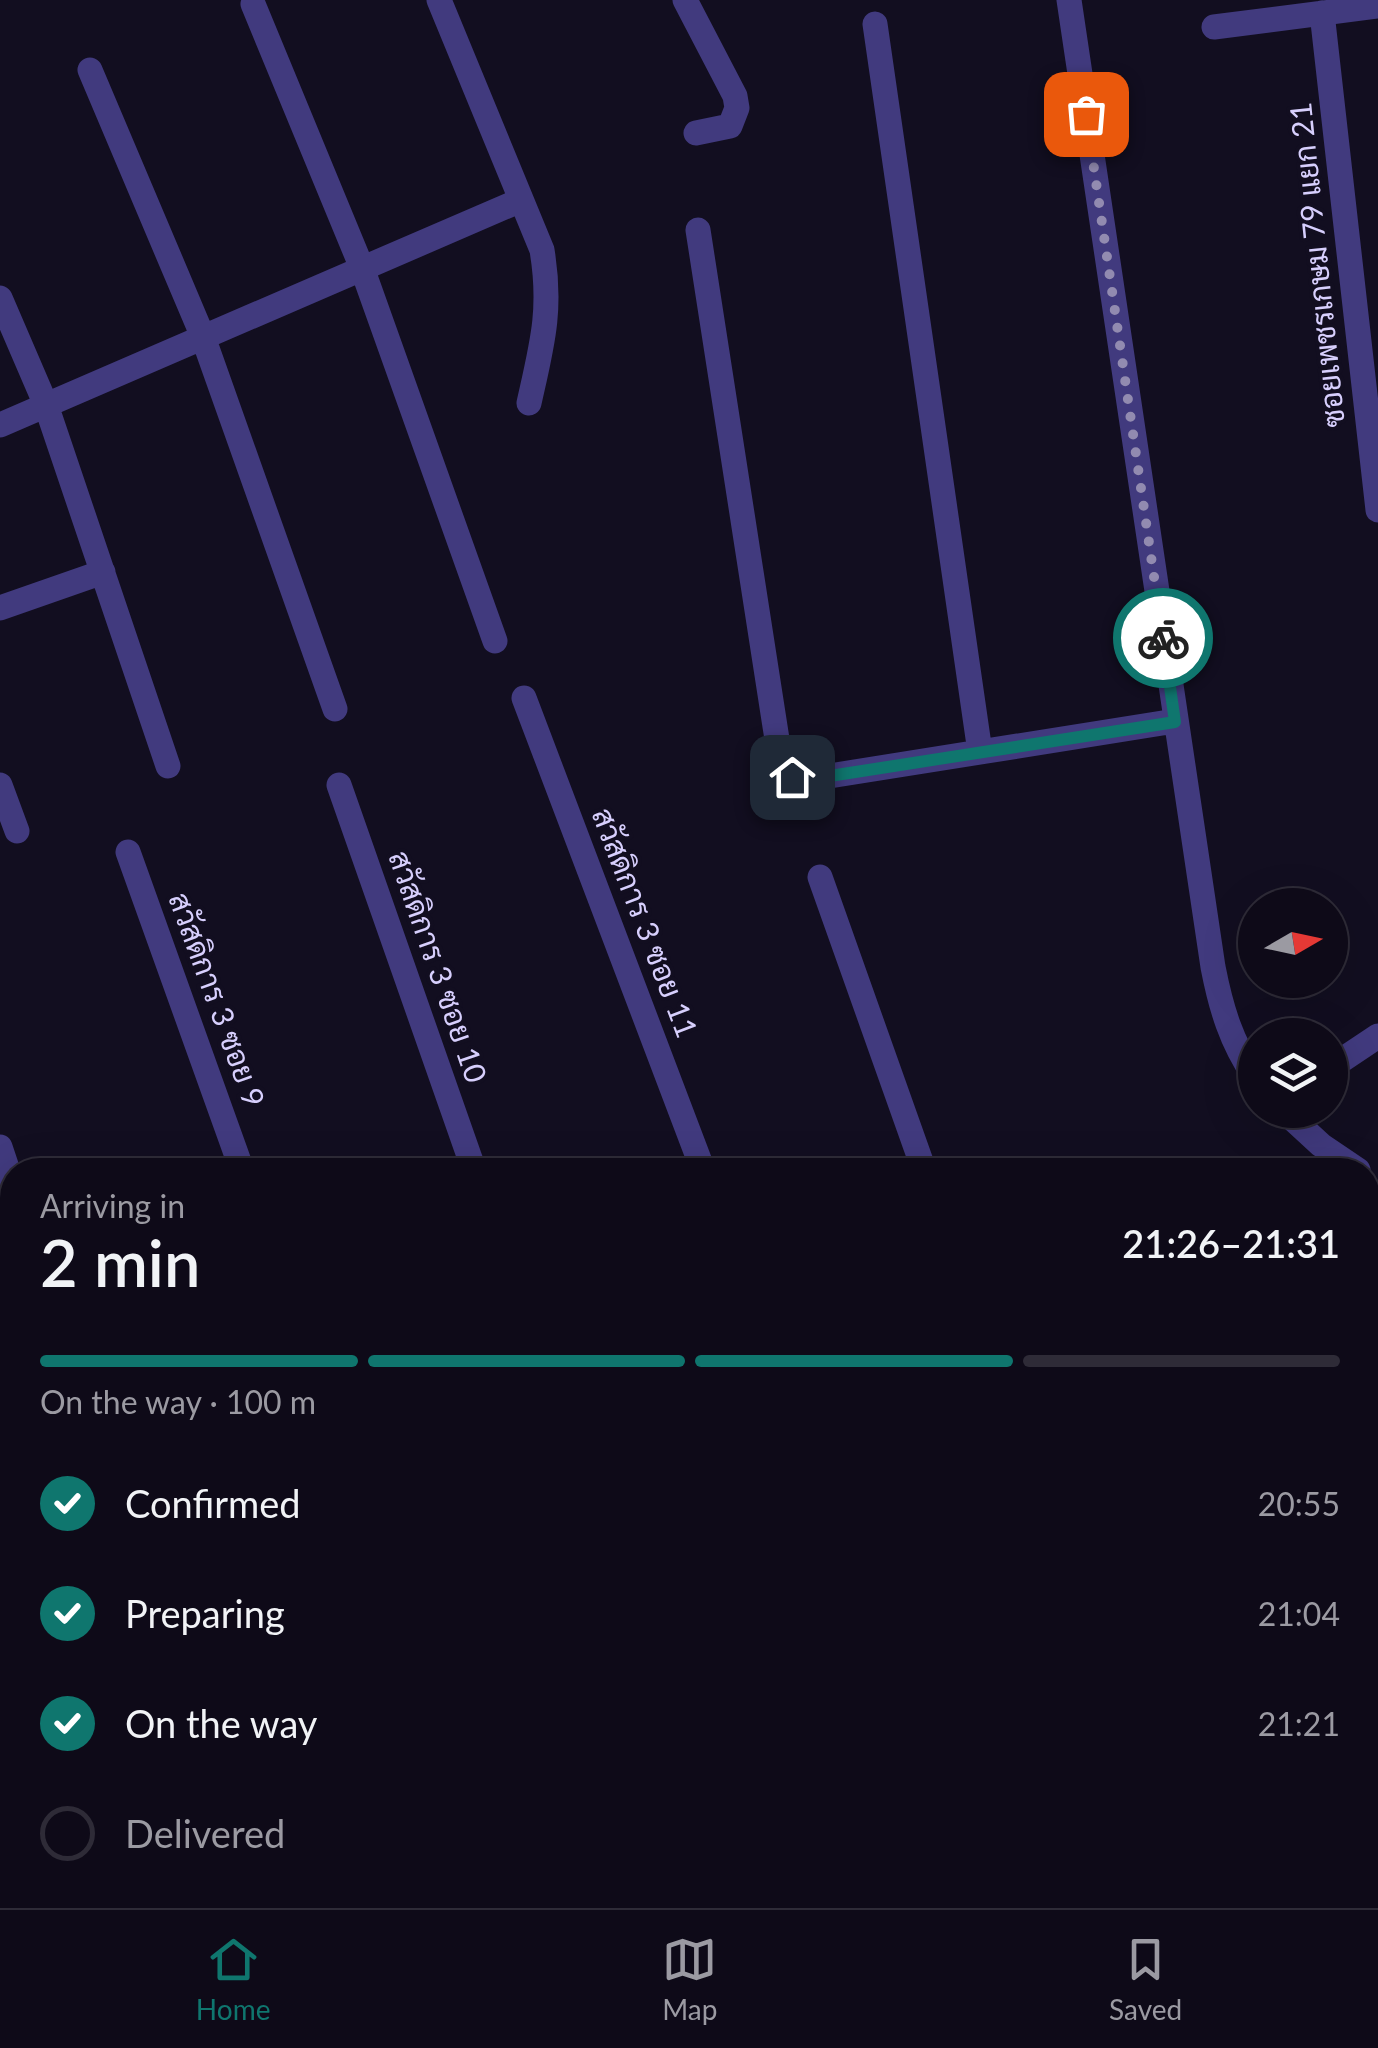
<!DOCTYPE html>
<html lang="en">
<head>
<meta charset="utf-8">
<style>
	body { margin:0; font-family:Lato,Sarabun,sans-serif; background:#1c1825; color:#f1f3f6; height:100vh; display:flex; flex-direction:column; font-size:38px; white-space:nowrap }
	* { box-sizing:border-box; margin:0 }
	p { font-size:32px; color:#9b9aa2 }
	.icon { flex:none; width:55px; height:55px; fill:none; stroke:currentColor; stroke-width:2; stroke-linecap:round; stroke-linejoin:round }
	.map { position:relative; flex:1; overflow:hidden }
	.panel { position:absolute; left:0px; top:1158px; width:1380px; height:752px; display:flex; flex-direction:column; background:#0e0a18; border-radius:40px 40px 0 0; box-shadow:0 10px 40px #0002,0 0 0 2px #2e2b37 }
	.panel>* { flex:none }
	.needle { width:65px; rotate:81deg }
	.controls { position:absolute; left:1238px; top:888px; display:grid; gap:20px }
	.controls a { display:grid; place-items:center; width:110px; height:110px; border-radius:50%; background:#0e0a18; box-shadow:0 10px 40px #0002,0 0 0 2px #2e2b37; font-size:50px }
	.pin { position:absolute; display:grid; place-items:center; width:85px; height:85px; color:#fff; margin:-42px; border-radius:20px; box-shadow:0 5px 15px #0006 }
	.courier { position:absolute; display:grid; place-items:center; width:100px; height:100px; margin:-50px; border:8px solid #0f766e; border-radius:50%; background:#fff; color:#222; box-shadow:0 2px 12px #0007 }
	.summary em { font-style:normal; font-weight:600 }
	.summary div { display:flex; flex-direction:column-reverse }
	.summary { display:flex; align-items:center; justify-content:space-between; height:170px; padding:0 40px }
	h1 { font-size:65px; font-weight:600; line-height:75px }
	.bar { display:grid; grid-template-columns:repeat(4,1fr); gap:15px 10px; align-content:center; height:120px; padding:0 40px }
	.bar i { height:12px; border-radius:8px; background:#2e2b37 }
	.bar .active { background:#0f766e }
	.bar p { grid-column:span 4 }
	ol { padding:0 40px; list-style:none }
	li { display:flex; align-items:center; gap:30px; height:110px }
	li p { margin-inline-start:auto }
	li .icon { padding:10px; border-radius:50%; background:#0f766e; color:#fff; stroke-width:4 }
	li:last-child { color:#9b9aa2 }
	li i { width:55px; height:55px; border:5px solid #2e2b37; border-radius:50% }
	.tabs { display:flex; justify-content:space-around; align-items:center; height:140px; border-top:2px solid #2e2b37; background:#0e0a18; font-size:28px; color:#9b9aa2 }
	.tabs a { display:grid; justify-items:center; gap:5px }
	.tabs .active { color:#0f766e }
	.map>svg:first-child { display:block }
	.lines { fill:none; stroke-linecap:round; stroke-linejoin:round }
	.minor { stroke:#413a7e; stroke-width:25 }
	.done { stroke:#928bb0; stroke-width:10; stroke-dasharray:0 18 }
	.route { stroke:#0f766e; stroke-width:12 }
	.labels { text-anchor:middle; stroke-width:8; stroke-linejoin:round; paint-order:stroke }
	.street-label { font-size:30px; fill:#d7cffd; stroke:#120e20 }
</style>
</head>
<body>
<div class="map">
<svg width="1378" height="1908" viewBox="0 0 1378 1908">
	<rect width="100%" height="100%" fill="#120e20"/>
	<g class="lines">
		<path class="minor" d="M439,0L542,250C552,310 542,345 529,403
			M685,0L735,96L737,108L730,126L696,133
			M1069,0L1213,967C1221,1008 1231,1042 1255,1077
			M253,4L362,268L495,641
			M1322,13L1378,510
			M875,24L980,752
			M1214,27L1378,6
			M90,70L203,337L335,709
			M698,230L781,765L792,777L817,778L1175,721
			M0,298L46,405L168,766
			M0,425L521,200
			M0,608L103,572
			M524,698L703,1170
			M0,785L17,831
			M339,785L474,1170
			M128,852L242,1170
			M820,877L924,1170
			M1330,1068L1378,1036
			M1283,1110L1321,1145L1358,1170
			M0,1147L12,1183
			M1368,1428H1378
			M0,1613L12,1608
			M0,1803L12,1798
			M1368,1884L1378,1888
			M89,1898L92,1908
			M487,1898L491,1908
			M307,1908L337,1898
			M844,1908L847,1898"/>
	</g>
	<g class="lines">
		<path class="done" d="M1086,114L1163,638"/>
		<path class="route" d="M792,777L817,778L1175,722L1163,638"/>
	</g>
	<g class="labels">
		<g class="street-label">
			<text transform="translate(1318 265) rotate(-96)" y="10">ซอยเพชรเกษม 79 แยก 21</text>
			<text transform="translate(644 923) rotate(69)" y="10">สวัสดิการ 3 ซอย 11</text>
			<text transform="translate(437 967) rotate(71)" y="10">สวัสดิการ 3 ซอย 10</text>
			<text transform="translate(216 1000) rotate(70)" y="10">สวัสดิการ 3 ซอย 9</text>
		</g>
	</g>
</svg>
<div class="controls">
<a><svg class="needle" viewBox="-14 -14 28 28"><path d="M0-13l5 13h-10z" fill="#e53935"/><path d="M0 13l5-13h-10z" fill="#9b9aa2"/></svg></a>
<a><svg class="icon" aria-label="layers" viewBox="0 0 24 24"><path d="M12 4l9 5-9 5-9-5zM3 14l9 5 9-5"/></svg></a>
</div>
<div class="pin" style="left:1086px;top:114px;background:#ea580c"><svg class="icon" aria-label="bag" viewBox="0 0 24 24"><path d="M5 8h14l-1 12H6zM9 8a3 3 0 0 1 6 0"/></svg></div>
<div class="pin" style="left:792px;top:777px;background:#1f2937"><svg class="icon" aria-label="home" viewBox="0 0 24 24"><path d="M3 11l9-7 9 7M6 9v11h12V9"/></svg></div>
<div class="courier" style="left:1163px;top:638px"><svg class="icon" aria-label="bike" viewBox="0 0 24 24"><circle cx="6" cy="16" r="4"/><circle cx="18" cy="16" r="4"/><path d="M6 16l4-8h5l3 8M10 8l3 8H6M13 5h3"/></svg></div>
<section class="panel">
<div class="summary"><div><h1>2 min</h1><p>Arriving in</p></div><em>21:26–21:31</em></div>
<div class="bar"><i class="active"></i><i class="active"></i><i class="active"></i><i></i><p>On the way · 100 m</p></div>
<ol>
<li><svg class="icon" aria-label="check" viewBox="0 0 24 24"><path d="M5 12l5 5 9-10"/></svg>Confirmed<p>20:55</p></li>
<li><svg class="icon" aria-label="check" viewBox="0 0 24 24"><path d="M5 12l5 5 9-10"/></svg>Preparing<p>21:04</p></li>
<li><svg class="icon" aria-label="check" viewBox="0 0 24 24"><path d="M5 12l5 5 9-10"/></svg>On the way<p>21:21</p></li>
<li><i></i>Delivered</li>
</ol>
</section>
</div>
<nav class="tabs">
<a class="active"><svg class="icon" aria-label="home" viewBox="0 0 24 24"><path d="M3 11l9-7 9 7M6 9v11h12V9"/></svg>Home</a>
<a><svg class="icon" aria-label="map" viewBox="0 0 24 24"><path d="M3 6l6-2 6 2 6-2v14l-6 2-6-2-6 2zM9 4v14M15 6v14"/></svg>Map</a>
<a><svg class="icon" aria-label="saved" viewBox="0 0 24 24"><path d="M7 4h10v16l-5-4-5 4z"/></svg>Saved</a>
</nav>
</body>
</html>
